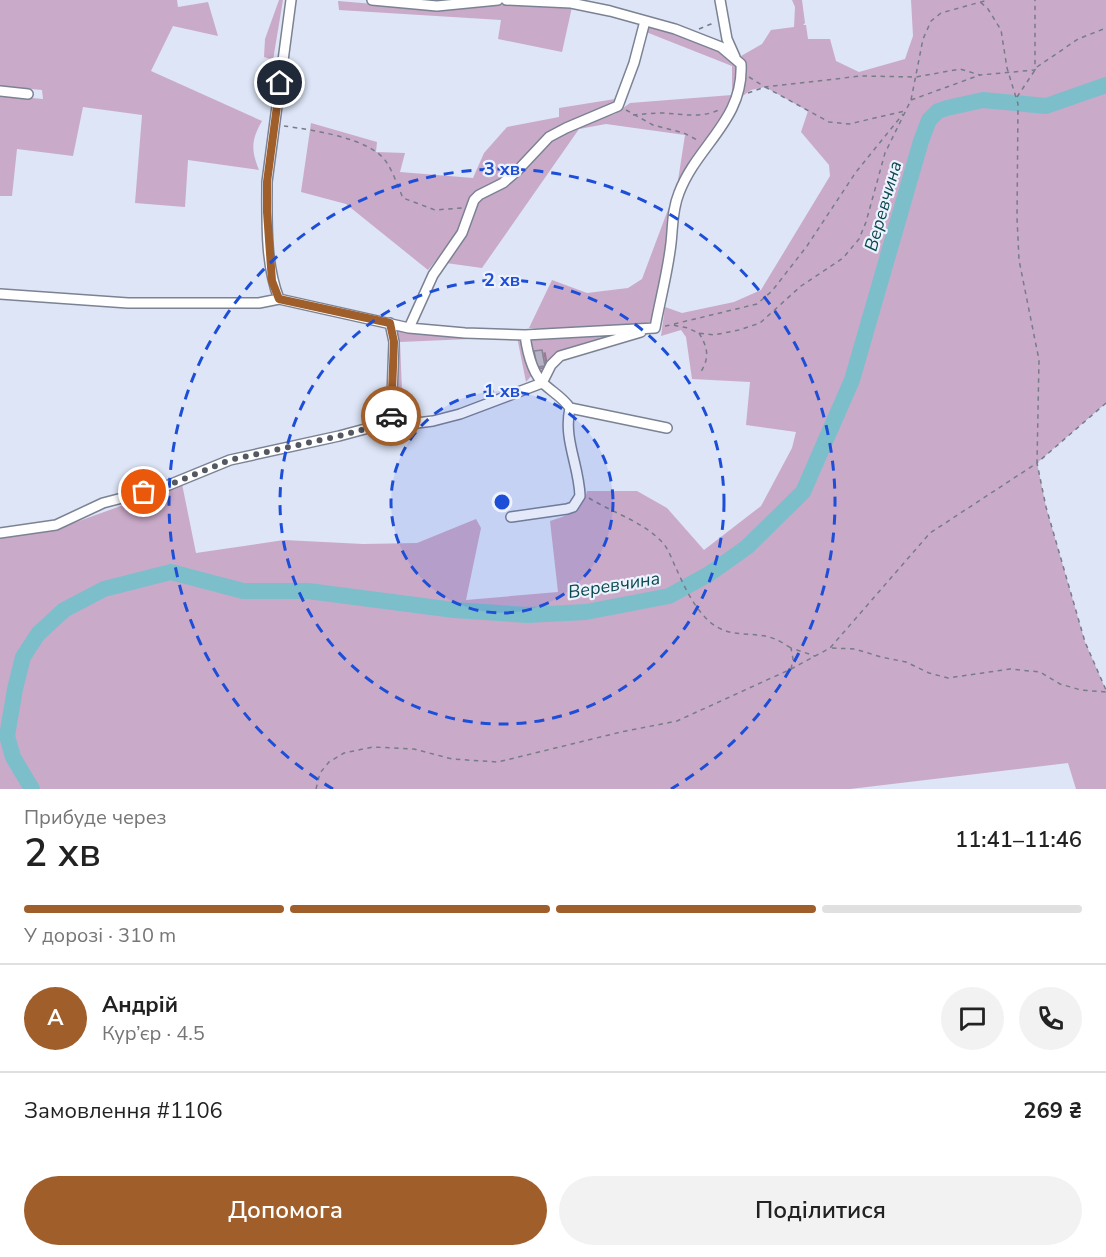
<!DOCTYPE html>
<html lang="uk">
<head>
<meta charset="utf-8">
<style>
	body { margin:0; font-family:"Nunito Sans",sans-serif; background:#f2f2f2; color:#222; height:100vh; display:flex; flex-direction:column; font-size:22px; white-space:nowrap }
	* { box-sizing:border-box; margin:0 }
	p { font-size:20px; color:#767676 }
	.icon { flex:none; width:33px; height:33px; fill:none; stroke:currentColor; stroke-width:2; stroke-linecap:round; stroke-linejoin:round }
	.map { position:relative; height:789px; overflow:hidden }
	.panel { display:flex; flex-direction:column; background:#fff; flex:1 }
	.panel>* { flex:none }
	.pin { position:absolute; display:grid; place-items:center; width:51px; height:51px; color:#fff; margin:-26px; border:3px solid #fff; border-radius:50%; box-shadow:0 2px 6px #0007 }
	.courier { position:absolute; display:grid; place-items:center; width:60px; height:60px; margin:-30px; border:4px solid #a05e2b; border-radius:50%; background:#fff; color:#222; box-shadow:0 2px 8px #0007 }
	.headline em { font-style:normal; font-weight:600 }
	.headline div { display:flex; flex-direction:column-reverse }
	.headline { display:flex; align-items:center; justify-content:space-between; height:102px; padding:0 24px }
	h1 { font-size:39px; font-weight:600; line-height:45px }
	.bar { display:grid; grid-template-columns:repeat(4,1fr); gap:9px 6px; align-content:center; height:72px; padding:0 24px }
	.bar i { height:8px; border-radius:4px; background:#e0e0e0 }
	.bar .selected { background:#a05e2b }
	.bar p { grid-column:span 4 }
	.line { display:flex; align-items:center; gap:15px; padding:0 24px; border-top:2px solid #e0e0e0 }
	.line div { flex:1 }
	.round { display:grid; place-items:center; flex:none; width:63px; height:63px; border-radius:32px; background:#f2f2f2 }
	.button { display:flex; gap:12px; margin-top:auto; padding:12px 24px }
	.button a { flex:1; height:69px; border-radius:36px; background:#a05e2b; color:#fff; font-size:24px; font-weight:600; line-height:69px; text-align:center }
	.button a+a { background:#f2f2f2; color:#222 }
	.map>svg:first-child { display:block }
	.green { fill:#caaac9 }
	.lines { fill:none; stroke-linecap:round; stroke-linejoin:round }
	.river { stroke:#7cbfcb; stroke-width:16 }
	.building { fill:#b6b1c4; stroke:#898496; stroke-width:1.5; filter:url(#shadow) }
	.minor-casing { stroke:#7b8293; stroke-width:12 }
	.path { stroke:#767c88; stroke-width:1.5; stroke-dasharray:4.5 4.5; stroke-linecap:butt }
	.minor { stroke:#fff; stroke-width:9 }
	.done { stroke:#545862; stroke-width:6; stroke-dasharray:0 10.8 }
	.route { stroke:#a05e2b; stroke-width:8 }
	.ring { fill:none; stroke:#1d4ed8; stroke-width:3; stroke-dasharray:10 8 }
	.labels { text-anchor:middle; stroke-width:4.5; stroke-linejoin:round; paint-order:stroke }
	.water-label { font-size:18px; font-style:italic; fill:#0a4850; stroke:#edf2fd }
	.centre { fill:#1d4ed8; stroke:#edf2fd; stroke-width:3 }
	.ring-label { font-size:18px; text-anchor:middle; font-weight:bold; fill:#1d4ed8; stroke:#edf2fd; stroke-width:4.5; stroke-linejoin:round; paint-order:stroke }
</style>
</head>
<body>
<div class="map">
<svg width="1106" height="789" viewBox="0 0 1106 789">
	<defs>
		<filter id="shadow"><feDropShadow dx="3" dy="3" stdDeviation="0" flood-color="#0004"/></filter>
	</defs>
	<rect width="100%" height="100%" fill="#dde5f7"/>
	<path class="green" d="M0,0H177L178,7L208,2L218,36L173,26L151,71L262,121C251,140 251,150 259,170L188,160L185,207L135,203L142,115L83,107L73,156L17,149L12,196H0V95L43,99L42,90L0,86Z
		M279,0H283L273,60L264,57L265,39Z
		M792,0H802L805,23L803,25H806L808,39H830L836,61L859,72L905,59L913,36L911,0H1106V403L1037,463L1046,507L1085,642L1106,690V789H1076L1068,763L850,789H0V536L54,530L182,484L196,553L284,540L363,544L417,543L476,519L481,528L466,600L558,592L550,521C567,516 582,510 587,491H637L667,508L704,550L761,506L792,448L796,432L746,425L750,382L692,379L686,337L681,330L661,336L665,307L682,313L734,302L761,290L830,176L829,165L801,132L808,111L765,87L751,90L740,98L745,74L741,56L762,44L771,30L794,27L795,7Z
		M338,1L446,10L474,5H528L572,7L562,52L498,39L501,20L339,10Z
		M655,25C674,33 727,48 737,66C751,90 691,166 677,187L685,135L606,124L579,129L482,268L446,263L476,203L550,140L579,129L587,123L615,114L630,103L732,95V66L646,32L647,26Z
		M615,99L613,103L547,134L512,172L474,195L456,236L428,270L346,204L301,192L311,123L377,142L376,152L405,153L400,172L473,178L484,153L507,127L559,117V108Z
		M669,207L668,246L654,325L541,329L529,328L552,280L587,293L628,288L642,279Z
		M393,327L417,331L518,337L523,339L533,374L526,382L517,337L400,342L403,415C387,389 400,355 393,327Z
		M642,330L561,353L542,378L526,337Z"/>
	<g class="lines">
		<path class="river" d="M32,789L13,757L7,736L15,689L23,657L38,634L64,610L104,589L171,572L243,591H308L454,610L527,615L586,612L669,596L709,574L747,547L803,492L852,380L921,141L929,120L938,111L947,108L983,100L1046,106L1106,85"/>
	</g>
	<path class="building" d="M542,350L545,366L537,367L534,351Z"/>
	<g class="lines">
		<defs>
			<path id="minor" d="M372,0L437,6L498,0
				M506,0L571,3L610,11L675,29L721,47L741,64C744,120 697,145 679,193C672,210 673,226 671,243C668,271 660,300 655,328
				M720,0L727,39L735,57
				M0,91L28,94
				M0,294L128,303H259L279,299L409,328L465,333L525,335L655,328
				M279,299C265,263 267,220 267,182L291,0
				M390,323L394,342L391,422
				M409,328L433,275L462,233L474,200L479,195L503,183L518,170L549,137L566,128L618,106L634,63L645,21
				M542,383L551,365L560,356L641,332
				M570,408L667,428
				M511,517L567,509L573,507L580,496C579,465 563,439 570,408C563,398 554,393 545,385C532,374 527,350 525,335
				M0,533L56,525L103,503L164,487L230,460L339,436L391,422L417,423L433,421L460,414L542,383"/>
		</defs>
		<use href="#minor" class="minor-casing"/>
		<path class="path" d="M699,29L711,24L713,21
			M749,77L765,87L861,76L916,77L960,69L980,75L1035,70V0
			M748,93L765,87L829,122L849,124L905,111
			M1017,97L1037,67L1078,39L1106,28
			M911,100L980,75
			M626,110L653,125L684,133L699,141
			M633,115C643,114 653,113 663,113C684,114 701,119 721,109
			M284,126C312,130 372,138 387,163C394,174 398,187 403,198L435,210L462,208
			M674,324L757,304L772,291L807,246L856,172L903,114
			M665,326L672,325L688,328L698,333L714,335L739,330L760,323L801,286L843,258L859,239L866,222L885,153L911,100L923,39L931,21L941,13L988,0
			M699,333C708,348 710,358 700,373
			M1106,403L1037,463L1046,507L1085,642L1106,690
			M589,498C613,513 644,522 663,543C669,550 672,560 676,568C684,586 694,608 710,622C731,640 753,630 775,639C780,641 786,645 791,648
			M832,648L855,649L881,657L906,662L929,673L948,678L1010,669L1040,672L1060,684L1081,690L1106,692
			M791,669L793,659L791,648L815,656
			M316,789L320,773L329,762L344,753L373,747L414,749L452,759L498,762L621,732L677,721L791,669L830,648L930,533L1037,463L1039,360L1019,260L1017,218L1018,104L1007,68L1001,30L988,9L978,0"/>
		<use href="#minor" class="minor"/>
	</g>
	<g class="lines">
		<path class="done" d="M144,492L164,487L230,460L339,436L391,422V416"/>
		<path class="route" d="M280,83L267,182V212L272,281L279,299L390,323L394,342L391,416"/>
	</g>
	<circle cx="502" cy="502" r="111" fill="#1d4ed8" fill-opacity=".12"/>
	<g class="ring">
		<circle cx="502" cy="502" r="111"/>
		<circle cx="502" cy="502" r="222"/>
		<path d="M333 789A333 333 0 1 1 671 789"/>
	</g>
	<g class="labels">
		<g class="water-label">
			<text transform="translate(883 206) rotate(-74)" y="6">Веревчина</text>
			<text transform="translate(614 585) rotate(-9)" y="6">Веревчина</text>
		</g>
	</g>
	<circle cx="502" cy="502" r="9" class="centre"/>
	<g class="ring-label">
		<text x="502" y="175">3 хв</text>
		<text x="502" y="286">2 хв</text>
		<text x="502" y="397">1 хв</text>
	</g>
</svg>
<div class="pin" style="left:144px;top:492px;background:#ea580c"><svg class="icon" aria-label="bag" viewBox="0 0 24 24"><path d="M5 8h14l-1 12H6zM9 8a3 3 0 0 1 6 0"/></svg></div>
<div class="pin" style="left:280px;top:83px;background:#1f2937"><svg class="icon" aria-label="home" viewBox="0 0 24 24"><path d="M3 11l9-7 9 7M6 9v11h12V9"/></svg></div>
<div class="courier" style="left:391px;top:416px"><svg class="icon" aria-label="car" viewBox="0 0 24 24"><path d="M5 17H2v-5l4-1 3-4h7l3 4 3 1v5h-3M9 17h6M6 11h13"/><circle cx="7" cy="17" r="2"/><circle cx="17" cy="17" r="2"/></svg></div>
</div>
<section class="panel">
<div class="headline"><div><h1>2 хв</h1><p>Прибуде через</p></div><em>11:41–11:46</em></div>
<div class="bar"><i class="selected"></i><i class="selected"></i><i class="selected"></i><i></i><p>У дорозі · 310 m</p></div>
<div class="line" style="height:108px"><b class="round" style="background:#a05e2b;color:#fff">А</b><div><b>Андрій</b><p>Кур’єр · 4.5</p></div><a class="round"><svg class="icon" aria-label="chat" viewBox="0 0 24 24"><path d="M4 5h16v11H9l-5 4z"/></svg></a><a class="round"><svg class="icon" aria-label="phone" viewBox="0 0 24 24"><path d="M5 4h4l2 5-3 2q2 4 5 5l2-3 5 2v4C11 20 4 13 5 4z"/></svg></a></div>
<div class="line" style="height:78px"><div>Замовлення #1106</div><b>269 ₴</b></div>
<div class="button"><a>Допомога</a><a>Поділитися</a></div>
</section>
</body>
</html>
